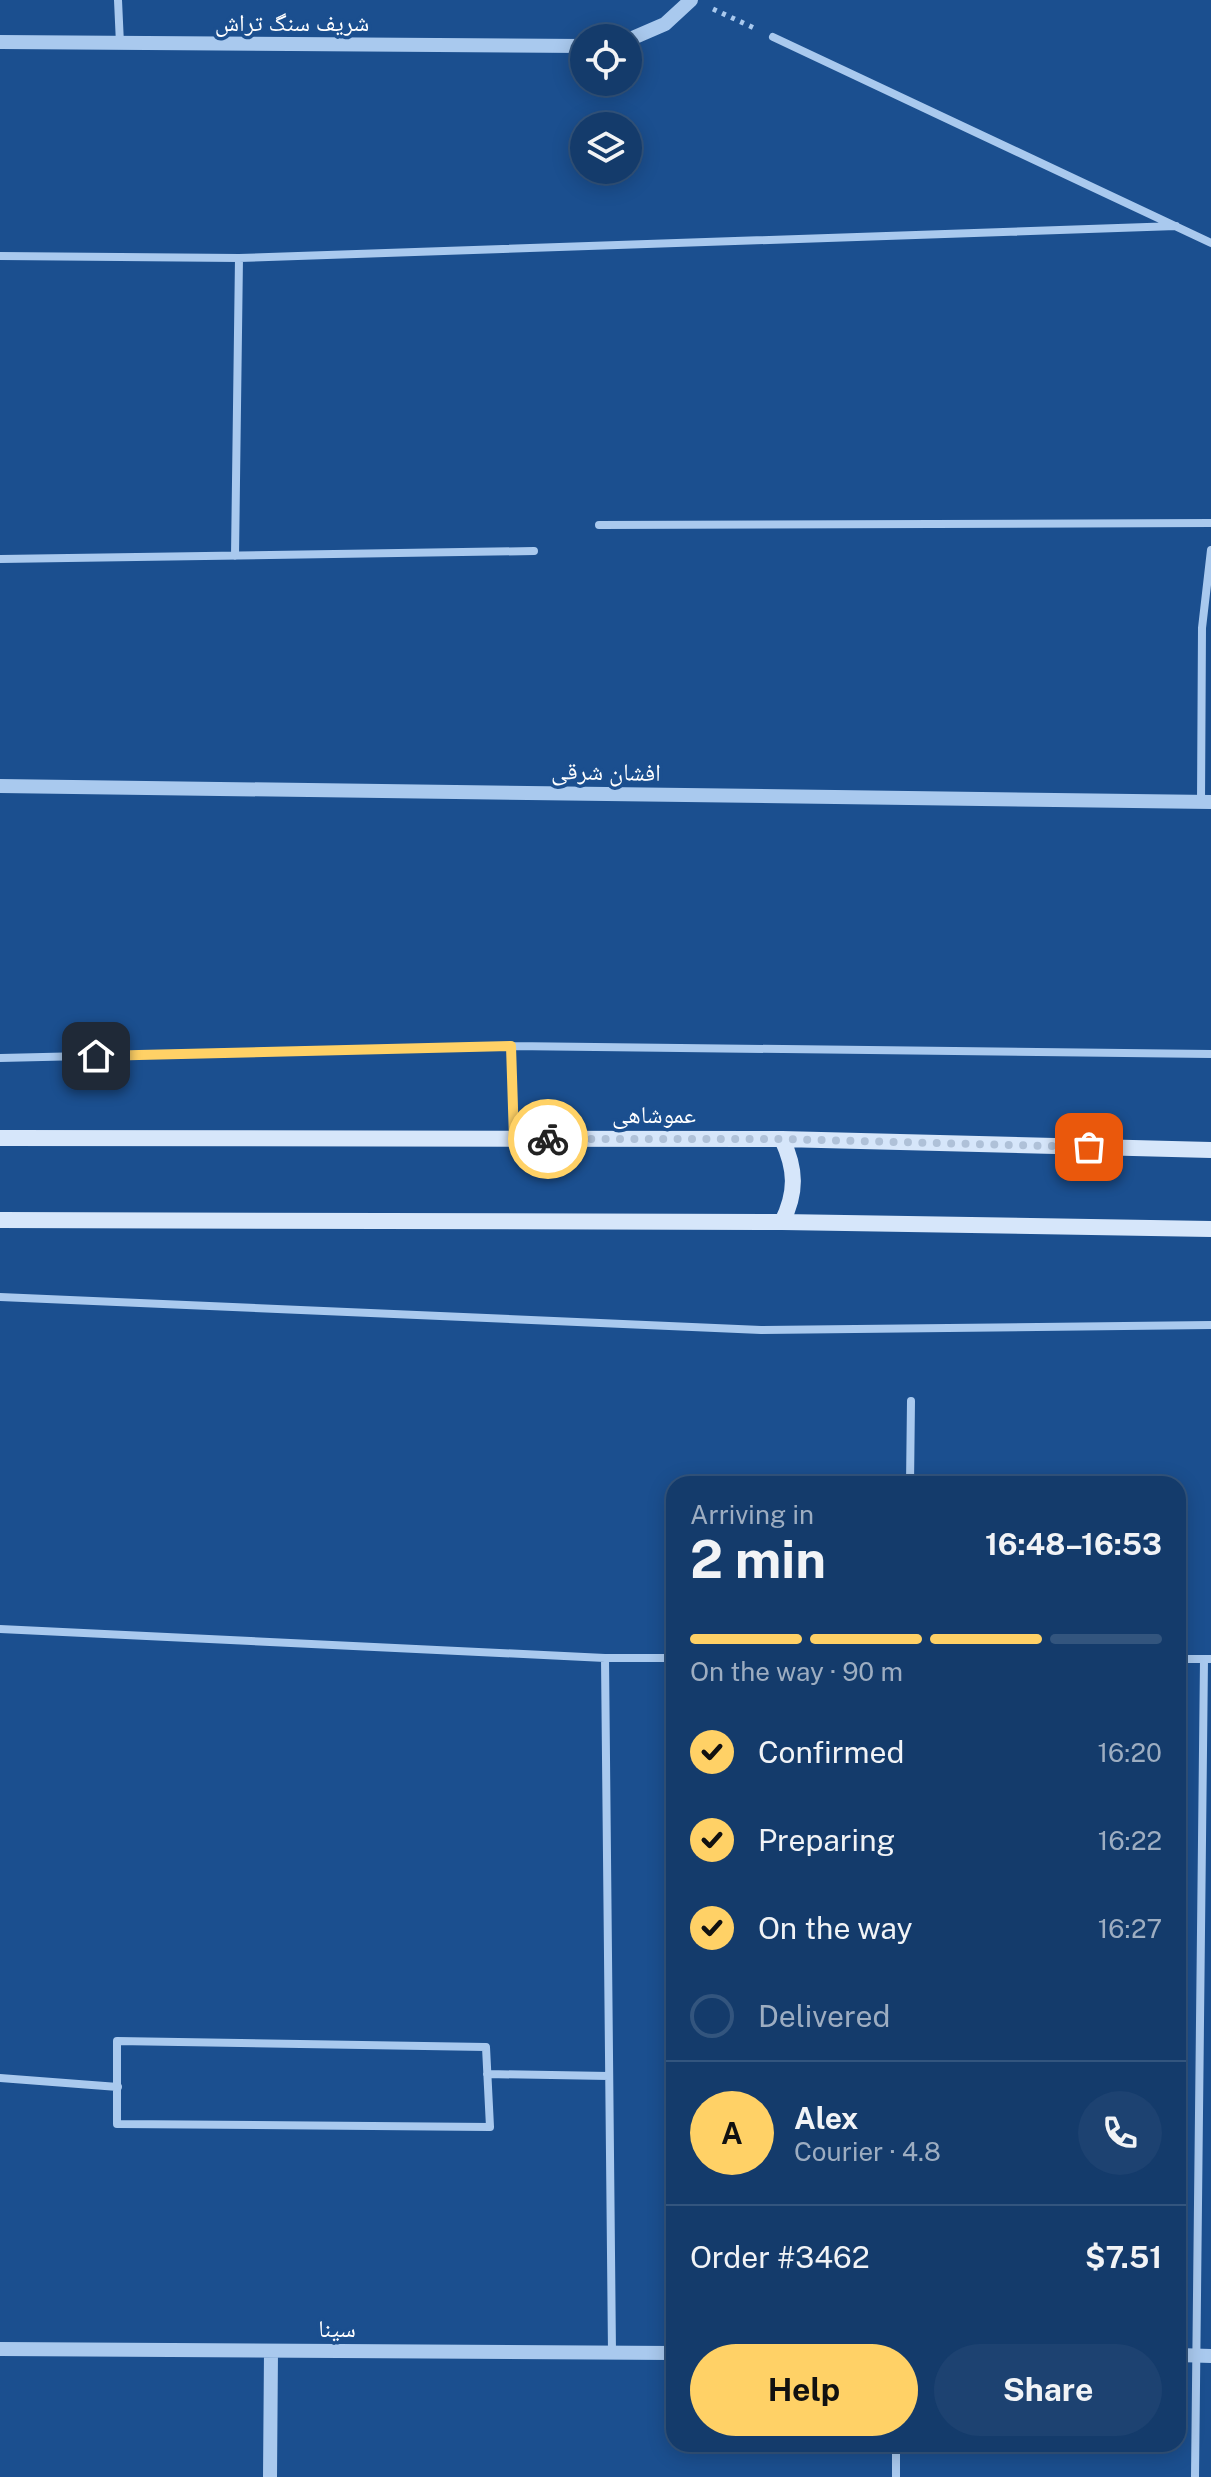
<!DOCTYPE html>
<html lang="en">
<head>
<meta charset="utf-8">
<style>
	body { margin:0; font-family:"Public Sans","Noto Naskh Arabic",sans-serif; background:#1d4271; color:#f1f3f6; height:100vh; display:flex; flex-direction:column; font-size:30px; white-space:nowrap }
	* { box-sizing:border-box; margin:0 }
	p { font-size:26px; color:#9dadc1 }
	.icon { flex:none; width:44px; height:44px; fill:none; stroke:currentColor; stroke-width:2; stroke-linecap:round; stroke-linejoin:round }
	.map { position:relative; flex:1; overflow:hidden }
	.sheet { position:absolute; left:666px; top:1476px; width:520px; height:976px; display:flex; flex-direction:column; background:#143b6b; border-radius:24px; box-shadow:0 4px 20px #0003,0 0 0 2px #33557e }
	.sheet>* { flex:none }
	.tools { position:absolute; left:570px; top:24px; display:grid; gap:16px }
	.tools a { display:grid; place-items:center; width:72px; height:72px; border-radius:50%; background:#143b6b; box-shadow:0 4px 20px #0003,0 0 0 2px #33557e; font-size:40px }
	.pin { position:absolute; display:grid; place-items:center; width:68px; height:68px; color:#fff; margin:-34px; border-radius:16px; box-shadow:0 4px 12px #0006 }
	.courier { position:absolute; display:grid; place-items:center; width:80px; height:80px; margin:-40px; border:6px solid #ffd166; border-radius:50%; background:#fff; color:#222; box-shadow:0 2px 10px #0007 }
	.overview em { font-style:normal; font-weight:700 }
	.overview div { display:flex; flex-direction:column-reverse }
	.overview { display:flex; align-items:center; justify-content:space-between; height:136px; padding:0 24px }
	h1 { font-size:52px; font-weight:700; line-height:60px }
	.bar { display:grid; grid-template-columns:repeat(4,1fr); gap:12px 8px; align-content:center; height:96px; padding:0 24px }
	.bar i { height:10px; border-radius:6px; background:#33557e }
	.bar .active { background:#ffd166 }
	.bar p { grid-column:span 4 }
	.line { display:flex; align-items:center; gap:20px; padding:0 24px; border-top:2px solid #33557e }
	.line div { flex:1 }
	.round { display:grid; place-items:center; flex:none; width:84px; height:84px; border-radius:42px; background:#1d4271 }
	ol { padding:0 24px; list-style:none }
	li { display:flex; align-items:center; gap:24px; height:88px }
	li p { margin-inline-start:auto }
	li .icon { padding:8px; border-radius:50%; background:#ffd166; color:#111; stroke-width:4 }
	li:last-child { color:#9dadc1 }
	li i { width:44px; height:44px; border:4px solid #33557e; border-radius:50% }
	.cta { display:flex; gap:16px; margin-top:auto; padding:16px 24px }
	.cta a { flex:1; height:92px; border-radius:48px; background:#ffd166; color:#111; font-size:32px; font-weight:700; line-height:92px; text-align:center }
	.cta a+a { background:#1d4271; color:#f1f3f6 }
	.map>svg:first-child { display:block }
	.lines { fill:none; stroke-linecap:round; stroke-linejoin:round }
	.path { stroke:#a9c9ee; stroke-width:5; stroke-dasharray:4 6; stroke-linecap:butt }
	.minor { stroke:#a9c9ee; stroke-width:8 }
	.tertiary { stroke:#a9c9ee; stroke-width:14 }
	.secondary { stroke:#d6e6fa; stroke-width:16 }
	.done { stroke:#afc1d8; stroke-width:8; stroke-dasharray:0 14.4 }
	.route { stroke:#ffd166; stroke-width:10 }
	.labels { text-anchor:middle; stroke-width:7; stroke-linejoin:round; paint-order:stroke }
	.street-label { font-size:24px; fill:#fff; stroke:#1b4f8f }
</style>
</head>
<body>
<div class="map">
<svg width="1211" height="2477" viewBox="0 0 1211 2477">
	<rect width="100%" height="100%" fill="#1b4f8f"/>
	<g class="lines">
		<path class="path" d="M713,9L754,28"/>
		<path class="minor" d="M118,0L120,44
			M773,37L1211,243
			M0,256L239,258L235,556
			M239,258L1176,226
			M599,525L1211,523
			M0,559L534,551
			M1201,802L1202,628L1211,550
			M511,1046L514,1139
			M0,1058L511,1046L1211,1054
			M0,1297L761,1330L1211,1325
			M910,1484L911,1401
			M0,1629L605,1658L612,2353
			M605,1658H674
			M1178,1659H1211
			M117,2041L486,2047L490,2127L117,2124Z
			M487,2074L609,2076
			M0,2078L118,2087
			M896,2477V2444
			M1195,2477L1204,1659"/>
		<path class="tertiary" d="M628,40L665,24L691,0
			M0,42L584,46
			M0,786L1211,802
			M0,2349L674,2353
			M1178,2355L1211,2356
			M270,2477L271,2351"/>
		<path class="secondary" d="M0,1138L782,1139L1211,1150
			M782,1139C796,1169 797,1192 782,1222
			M0,1220L782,1222L1211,1229"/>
	</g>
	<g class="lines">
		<path class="done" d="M548,1139H782L1089,1147"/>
		<path class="route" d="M96,1056L511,1046L514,1139H548"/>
	</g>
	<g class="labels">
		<g class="street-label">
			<text x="292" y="31">شریف سنگ تراش</text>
			<text transform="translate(606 772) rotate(1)" y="8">افشان شرقی</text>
			<text x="654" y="1123">عموشاهی</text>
			<text x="337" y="2337">سینا</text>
		</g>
	</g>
</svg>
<div class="tools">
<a><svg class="icon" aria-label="locate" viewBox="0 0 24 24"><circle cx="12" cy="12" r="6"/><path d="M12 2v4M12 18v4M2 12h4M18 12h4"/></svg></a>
<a><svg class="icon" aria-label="layers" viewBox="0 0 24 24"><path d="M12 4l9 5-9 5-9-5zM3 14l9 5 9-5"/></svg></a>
</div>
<div class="pin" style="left:1089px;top:1147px;background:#ea580c"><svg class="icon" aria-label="bag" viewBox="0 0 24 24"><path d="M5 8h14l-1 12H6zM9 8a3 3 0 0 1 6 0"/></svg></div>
<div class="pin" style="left:96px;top:1056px;background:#1f2937"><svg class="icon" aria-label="home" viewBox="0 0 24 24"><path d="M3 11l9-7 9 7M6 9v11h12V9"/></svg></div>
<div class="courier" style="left:548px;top:1139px"><svg class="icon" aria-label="bike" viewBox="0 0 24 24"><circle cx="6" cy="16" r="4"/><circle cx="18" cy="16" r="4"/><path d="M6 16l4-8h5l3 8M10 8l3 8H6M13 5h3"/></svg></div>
<section class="sheet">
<div class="overview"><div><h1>2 min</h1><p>Arriving in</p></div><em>16:48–16:53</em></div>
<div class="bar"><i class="active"></i><i class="active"></i><i class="active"></i><i></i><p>On the way · 90 m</p></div>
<ol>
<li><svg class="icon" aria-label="check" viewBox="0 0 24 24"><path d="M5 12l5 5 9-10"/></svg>Confirmed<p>16:20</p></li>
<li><svg class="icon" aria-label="check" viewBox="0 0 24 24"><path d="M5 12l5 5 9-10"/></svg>Preparing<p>16:22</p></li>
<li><svg class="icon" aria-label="check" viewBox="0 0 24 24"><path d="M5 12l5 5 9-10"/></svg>On the way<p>16:27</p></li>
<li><i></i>Delivered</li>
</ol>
<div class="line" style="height:144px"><b class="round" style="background:#ffd166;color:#111">A</b><div><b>Alex</b><p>Courier · 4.8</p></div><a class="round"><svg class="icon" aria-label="phone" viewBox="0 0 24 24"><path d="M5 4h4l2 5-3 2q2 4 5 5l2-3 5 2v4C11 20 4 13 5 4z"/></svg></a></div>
<div class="line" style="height:104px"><div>Order #3462</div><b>$7.51</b></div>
<div class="cta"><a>Help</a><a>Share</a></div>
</section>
</div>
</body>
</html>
